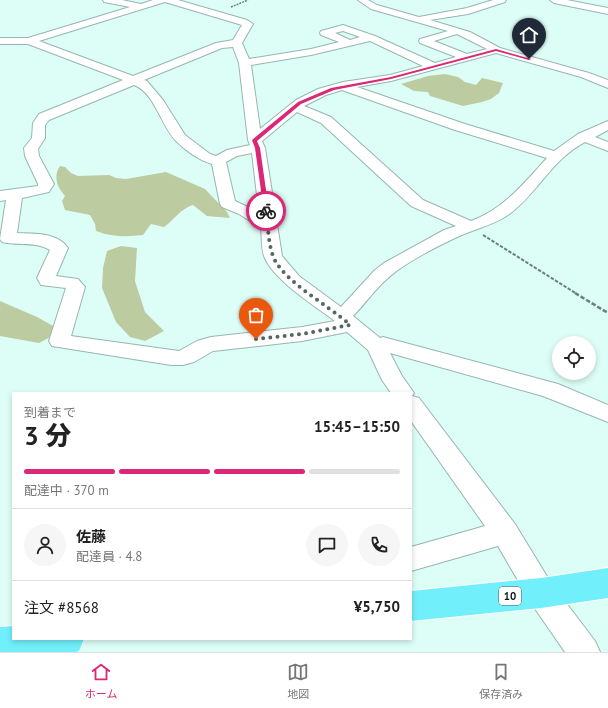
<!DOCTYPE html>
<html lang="ja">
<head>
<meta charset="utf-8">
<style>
	body { margin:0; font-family:"PT Sans","Noto Sans JP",sans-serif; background:#f6f6f6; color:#222; height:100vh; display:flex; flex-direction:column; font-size:15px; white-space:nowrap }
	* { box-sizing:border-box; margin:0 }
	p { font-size:13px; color:#767676 }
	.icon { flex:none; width:22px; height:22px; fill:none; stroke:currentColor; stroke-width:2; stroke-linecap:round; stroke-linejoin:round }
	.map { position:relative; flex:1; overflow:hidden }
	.sheet { position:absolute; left:12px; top:392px; width:400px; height:248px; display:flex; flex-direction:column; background:#fff; border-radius:0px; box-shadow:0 2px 6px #0003 }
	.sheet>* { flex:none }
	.controls { position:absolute; left:552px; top:336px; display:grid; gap:8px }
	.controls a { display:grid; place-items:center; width:44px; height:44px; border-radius:50%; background:#fff; box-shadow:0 2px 6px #0003; font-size:20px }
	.pin { position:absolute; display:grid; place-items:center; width:34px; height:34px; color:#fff; margin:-41px -17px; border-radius:50% 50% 50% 0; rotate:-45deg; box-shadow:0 0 4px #0007 }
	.pin .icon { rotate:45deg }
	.courier { position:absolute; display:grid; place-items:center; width:40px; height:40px; margin:-20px; border:3px solid #db2777; border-radius:50%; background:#fff; color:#222; box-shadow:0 1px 5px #0007 }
	.head em { font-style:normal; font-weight:800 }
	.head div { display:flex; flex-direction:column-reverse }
	.head { display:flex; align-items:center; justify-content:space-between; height:68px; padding:0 12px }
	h1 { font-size:26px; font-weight:800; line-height:30px }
	.bar { display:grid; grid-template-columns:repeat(4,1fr); gap:6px 4px; align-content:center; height:48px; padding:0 12px }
	.bar i { height:5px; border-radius:3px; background:#e0e0e0 }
	.bar .on { background:#db2777 }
	.bar p { grid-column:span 4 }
	.line { display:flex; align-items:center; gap:10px; padding:0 12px; border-top:1px solid #e0e0e0 }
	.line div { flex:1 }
	.round { display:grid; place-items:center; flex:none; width:42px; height:42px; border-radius:21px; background:#f6f6f6 }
	.tab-bar { display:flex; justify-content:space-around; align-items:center; height:56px; border-top:1px solid #e0e0e0; background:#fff; font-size:11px; color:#767676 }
	.tab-bar a { display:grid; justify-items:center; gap:2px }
	.tab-bar .on { color:#db2777 }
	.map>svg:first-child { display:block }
	.forest { fill:#bdcba1 }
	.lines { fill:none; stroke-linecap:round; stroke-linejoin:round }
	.minor-casing { stroke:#96b6ae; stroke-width:2 }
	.major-casing { stroke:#fff; stroke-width:2 }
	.path-far2 { stroke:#6b817b; stroke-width:1.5; stroke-dasharray:2 1; stroke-linecap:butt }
	.path-far1 { stroke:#6b817b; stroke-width:2; stroke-dasharray:3.5 1.5; stroke-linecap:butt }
	.path { stroke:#6b817b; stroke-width:2.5; stroke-dasharray:4.5 2; stroke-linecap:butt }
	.minor { fill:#fff; fill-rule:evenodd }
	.major { fill:#71effb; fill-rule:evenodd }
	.route { fill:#db2777 }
	.done { stroke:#546762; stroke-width:4; stroke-dasharray:0 7.2 }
	.labels { text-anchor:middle; stroke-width:4; stroke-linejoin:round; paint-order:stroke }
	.shield { fill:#fff; stroke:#545c5a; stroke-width:1 }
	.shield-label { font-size:11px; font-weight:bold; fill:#0a1613 }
</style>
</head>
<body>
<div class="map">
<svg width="608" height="652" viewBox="0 0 608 652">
	<rect width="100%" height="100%" fill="#ddfef6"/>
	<path class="forest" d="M445,74L458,77L465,82L476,85L482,78L503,83L499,93L491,99L482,102L463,106L430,96L428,92L414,91L401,84L428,76Z
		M60,166L65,167L71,173L78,176L109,175L116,178L126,179L166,172L205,189L227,212L230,218L207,216L193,205C180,209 174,220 164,227L151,224L143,235C127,237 111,237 96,231L95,224L90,215L65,210L62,201L65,196C57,187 53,176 60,166Z
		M121,246L137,248L135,281L145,312L164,331L145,341L130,337L116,322L102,288L103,268L107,251Z
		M0,301L37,317L55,327L52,336L39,343L0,336Z"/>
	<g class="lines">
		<defs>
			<path id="minor" d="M103,0H122L141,4L153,0H178L247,20L253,24L242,43L249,59L311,49L339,42L321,35L320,33L321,31L343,25L375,36L435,63L456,57L420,43L419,41L420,39L448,31L371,9L358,0H368L377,5L419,17L467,8L493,0H506L505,2L468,14L430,20L470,32L500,48L589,73L608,80V88L581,77L496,53L391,81L357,87L465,124L554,151L578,134L608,121V130L595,137L608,142V151L585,142C552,159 537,194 508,215C492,226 473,229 455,238C436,247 403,264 388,278C375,289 365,304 353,316L380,338L383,337L558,384L608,405V422L543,396L390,353L402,376L414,393L412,396L419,398L515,524L551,583L595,641L600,652H565L531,603L498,546L411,571V547L485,526L411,421V393H391L382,380L368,350L347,332L302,341L213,351L194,362L183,365H171L52,346L49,341L66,288L41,285L37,278L50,250C35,241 18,246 2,242L0,239L6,200L0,201V191L38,186V184L25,156L24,148L32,138L33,123L39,114L123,80L28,44H0V38H28L130,7L104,2ZM165,2L242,25L233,40L216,43L133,76L39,41ZM343,31L360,37L350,40L335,33ZM457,34L487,49L467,54L434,41ZM370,41L423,66L390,75L343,82L318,89L296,100L260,129L251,65L311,55ZM233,47L239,63L248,140L250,145L227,150L216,156L210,154L185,135L163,100L147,81L144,80L222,48ZM134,85C155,93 161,126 176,141C186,151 199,160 212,164L220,204L222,207L239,214L261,228C262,236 261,247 264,256C272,279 315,306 335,321L302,327L211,337L197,341L179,351L71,336L85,287L78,279L56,276L68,248C57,232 34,234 17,233L22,198L49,192L54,184L39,156L38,149L45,138V125L49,120ZM342,90L455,130L547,158C524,183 504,209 471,221L423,200L331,117L304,106L326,95ZM297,112L321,123L411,206L456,226L444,230L384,263L374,271L341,307L299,276L282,256L265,148L262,141ZM252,153L259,212L235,201L226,162L237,156Z
				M550,0H567L608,8V14L554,3Z"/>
			<path id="major" d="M608,568V598L541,608L411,621V591L541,578Z
				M13,626V639H84L79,651L76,652H0V627Z"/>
		</defs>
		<use href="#minor" class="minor-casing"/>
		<use href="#major" class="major-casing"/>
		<path class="path-far2" d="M231,7L248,0"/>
		<path class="path-far1" d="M483,235L577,294"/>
		<path class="path" d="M575,293L608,313"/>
		<use href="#minor" class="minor"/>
		<use href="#major" class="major"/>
	</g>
	<path class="route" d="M496,49L531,59L529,60L496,51L391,79L334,90L301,104L257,141L260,148L269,211L264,212L255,148L252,140L298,102L331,88L391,77Z"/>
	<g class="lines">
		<path class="done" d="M256,339L302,334L350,325C330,306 282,281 273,256C268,242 268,225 266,211"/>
	</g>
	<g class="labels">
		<rect class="shield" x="499" y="587" width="22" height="18" rx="3"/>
		<g class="shield-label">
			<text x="510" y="600">10</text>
		</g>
	</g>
</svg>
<div class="controls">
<a><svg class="icon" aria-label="locate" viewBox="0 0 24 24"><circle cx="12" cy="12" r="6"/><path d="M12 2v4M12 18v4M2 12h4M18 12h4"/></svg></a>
</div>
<div class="pin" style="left:256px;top:339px;background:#ea580c"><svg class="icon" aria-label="bag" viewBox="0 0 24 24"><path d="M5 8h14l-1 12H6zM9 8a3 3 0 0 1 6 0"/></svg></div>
<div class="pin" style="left:529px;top:59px;background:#1f2937"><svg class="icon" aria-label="home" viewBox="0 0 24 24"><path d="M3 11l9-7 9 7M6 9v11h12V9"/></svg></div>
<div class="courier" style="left:266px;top:211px"><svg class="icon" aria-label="bike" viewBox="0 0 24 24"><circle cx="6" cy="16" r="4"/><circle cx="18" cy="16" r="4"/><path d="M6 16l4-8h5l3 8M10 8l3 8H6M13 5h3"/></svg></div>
<section class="sheet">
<div class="head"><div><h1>3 分</h1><p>到着まで</p></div><em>15:45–15:50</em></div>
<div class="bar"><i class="on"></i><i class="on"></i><i class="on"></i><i></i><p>配達中 · 370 m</p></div>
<div class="line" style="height:72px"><a class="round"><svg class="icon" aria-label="person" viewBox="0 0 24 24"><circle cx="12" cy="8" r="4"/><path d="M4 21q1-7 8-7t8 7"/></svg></a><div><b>佐藤</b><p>配達員 · 4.8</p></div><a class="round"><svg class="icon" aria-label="chat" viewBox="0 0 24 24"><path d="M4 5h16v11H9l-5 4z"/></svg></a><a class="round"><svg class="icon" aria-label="phone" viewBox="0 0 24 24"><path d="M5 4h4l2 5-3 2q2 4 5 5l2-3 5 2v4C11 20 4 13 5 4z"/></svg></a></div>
<div class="line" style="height:52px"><div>注文 #8568</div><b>¥5,750</b></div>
</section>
</div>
<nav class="tab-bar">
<a class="on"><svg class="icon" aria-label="home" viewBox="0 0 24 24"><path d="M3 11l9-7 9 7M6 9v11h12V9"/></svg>ホーム</a>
<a><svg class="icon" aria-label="map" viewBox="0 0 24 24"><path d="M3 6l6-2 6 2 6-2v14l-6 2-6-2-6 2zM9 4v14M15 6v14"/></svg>地図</a>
<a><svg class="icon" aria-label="saved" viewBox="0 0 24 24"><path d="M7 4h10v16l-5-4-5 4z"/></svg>保存済み</a>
</nav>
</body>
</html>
